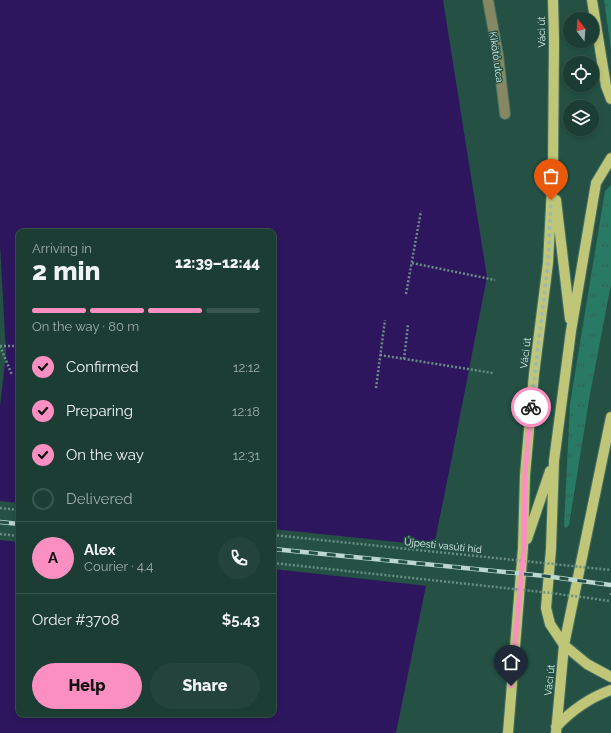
<!DOCTYPE html>
<html lang="en">
<head>
<meta charset="utf-8">
<style>
	body { margin:0; font-family:Raleway,sans-serif; background:#24443b; color:#f1f3f6; height:100vh; display:flex; flex-direction:column; font-size:15px; white-space:nowrap }
	* { box-sizing:border-box; margin:0 }
	p { font-size:13px; color:#a0aeac }
	.icon { flex:none; width:22px; height:22px; fill:none; stroke:currentColor; stroke-width:2; stroke-linecap:round; stroke-linejoin:round }
	.map { position:relative; flex:1; overflow:hidden }
	.panel { position:absolute; left:16px; top:229px; width:260px; height:488px; display:flex; flex-direction:column; background:#1b3d33; border-radius:8px; box-shadow:0 2px 6px #0003,0 0 0 1px #39564e }
	.panel>* { flex:none }
	.needle { width:26px; rotate:343deg }
	.buttons { position:absolute; left:563px; top:12px; display:grid; gap:8px }
	.buttons a { display:grid; place-items:center; width:36px; height:36px; border-radius:50%; background:#1b3d33; box-shadow:0 2px 6px #0003,0 0 0 1px #39564e; font-size:20px }
	.pin { position:absolute; display:grid; place-items:center; width:34px; height:34px; color:#fff; margin:-41px -17px; border-radius:50% 50% 50% 0; rotate:-45deg; box-shadow:0 0 4px #0007 }
	.pin .icon { rotate:45deg }
	.courier { position:absolute; display:grid; place-items:center; width:40px; height:40px; margin:-20px; border:3px solid #fc8fc1; border-radius:50%; background:#fff; color:#222; box-shadow:0 1px 5px #0007 }
	.summary em { font-style:normal; font-weight:800 }
	.summary div { display:flex; flex-direction:column-reverse }
	.summary { display:flex; align-items:center; justify-content:space-between; height:68px; padding:0 16px }
	h1 { font-size:26px; font-weight:800; line-height:30px }
	.bar { display:grid; grid-template-columns:repeat(4,1fr); gap:6px 4px; align-content:center; height:48px; padding:0 16px }
	.bar i { height:5px; border-radius:3px; background:#39564e }
	.bar .current { background:#fc8fc1 }
	.bar p { grid-column:span 4 }
	.line { display:flex; align-items:center; gap:10px; padding:0 16px; border-top:1px solid #39564e }
	.line div { flex:1 }
	.round { display:grid; place-items:center; flex:none; width:42px; height:42px; border-radius:21px; background:#24443b }
	ol { padding:0 16px; list-style:none }
	li { display:flex; align-items:center; gap:12px; height:44px }
	li p { margin-inline-start:auto }
	li .icon { padding:4px; border-radius:50%; background:#fc8fc1; color:#111; stroke-width:4 }
	li:last-child { color:#a0aeac }
	li i { width:22px; height:22px; border:2px solid #39564e; border-radius:50% }
	.primary-button { display:flex; gap:8px; margin-top:auto; padding:8px 16px }
	.primary-button a { flex:1; height:46px; border-radius:24px; background:#fc8fc1; color:#111; font-size:16px; font-weight:800; line-height:46px; text-align:center }
	.primary-button a+a { background:#24443b; color:#f1f3f6 }
	.map>svg:first-child { display:block }
	.grass { fill:url(#grass-tufts) }
	.water { fill:#2e165e; fill-rule:evenodd }
	.pier { fill:#245144 }
	.lines { fill:none; stroke-linecap:round; stroke-linejoin:round }
	.minor-casing { stroke:#456e62; stroke-width:12 }
	.major-casing { stroke:#456e62; stroke-width:12 }
	.path { stroke:#698e83; stroke-width:2.5; stroke-dasharray:2 2; stroke-linecap:butt }
	.minor { stroke:#858862; stroke-width:10 }
	.major { stroke:#c0c677; stroke-width:10 }
	.rail-casing { stroke:#bcd7ce; stroke-width:4.5 }
	.rail { stroke:#245144; stroke-width:3; stroke-dasharray:9; stroke-linecap:butt }
	.path-bridge { stroke:#698e83; stroke-width:2.5; stroke-dasharray:2 2; stroke-linecap:butt }
	.done { stroke:#9abaaf; stroke-width:4; stroke-dasharray:0 7.2 }
	.route { stroke:#fc8fc1; stroke-width:5 }
	.labels { text-anchor:middle; stroke-width:3; stroke-linejoin:round; paint-order:stroke }
	.street-label { font-size:10px; fill:#daf2e9; stroke:#245144 }
</style>
</head>
<body>
<div class="map">
<svg width="611" height="733" viewBox="0 0 611 733">
	<defs>
		<pattern id="grass-tufts" width="24" height="20" patternUnits="userSpaceOnUse"><rect width="24" height="20" fill="#287a64"/><path d="M3 7l-1-3M5 7V3M7 7l1-3M15 17l-1-3M17 17v-4M19 17l1-3" fill="none" stroke="#365f54"/></pattern>
	</defs>
	<rect width="100%" height="100%" fill="#245144"/>
	<path class="grass" d="M604,0H611V50Z
		M611,185V284L590,394L569,525L566,528L564,526L570,404L605,191Z"/>
	<path class="water" d="M0,0H443L487,277L449,472L396,733H0V406L6,354L0,244ZM19,232H273V714H19Z"/>
	<path class="pier" d="M0,501L19,503V542L0,540Z
		M273,529L436,546L428,586L273,569Z"/>
	<g class="lines">
		<defs>
			<path id="minor" d="M488,0L498,55L505,114"/>
			<path id="major" d="M592,0L606,86L611,99
				M611,158L596,183L571,331L554,461L551,549L546,608L550,624L564,645L587,664L611,677
				M556,200L570,319
				M527,539L550,471
				M556,727C572,710 589,698 611,690
				M508,733L523,548L525,475L534,374L548,263L553,169L554,39L553,0
				M556,733L564,645L611,417"/>
		</defs>
		<use href="#minor" class="minor-casing"/>
		<use href="#major" class="major-casing"/>
		<path class="path" d="M412,263L495,280
			M406,294L421,211
			M0,346L12,375
			M0,346H19
			M380,355L493,373
			M404,359L408,325
			M376,388L385,320
			M0,508L19,510
			M0,534L19,536
			M611,593V596"/>
		<use href="#minor" class="minor"/>
		<use href="#major" class="major"/>
		<defs>
			<path id="rail" d="M0,522L19,524
				M273,549L545,576L611,585"/>
		</defs>
		<use href="#rail" class="rail-casing"/>
		<use href="#rail" class="rail"/>
		<path class="path-bridge" d="M273,535L611,570
			M273,563L551,593L611,601"/>
	</g>
	<g class="lines">
		<path class="done" d="M531,407L548,264L551,200"/>
		<path class="route" d="M511,686L524,548L525,475L531,407"/>
	</g>
	<g class="labels">
		<g class="street-label">
			<text transform="translate(541 32) rotate(-91)" y="4">Váci út</text>
			<text transform="translate(497 57) rotate(82)" y="4">Kikötő utca</text>
			<text transform="translate(525 353) rotate(-83)" y="4">Váci út</text>
			<text transform="translate(443 545) rotate(6)" y="4">Újpesti vasúti híd</text>
			<text transform="translate(549 680) rotate(-84)" y="4">Váci út</text>
		</g>
	</g>
</svg>
<div class="buttons">
<a><svg class="needle" viewBox="-14 -14 28 28"><path d="M0-13l5 13h-10z" fill="#e53935"/><path d="M0 13l5-13h-10z" fill="#a0aeac"/></svg></a>
<a><svg class="icon" aria-label="locate" viewBox="0 0 24 24"><circle cx="12" cy="12" r="6"/><path d="M12 2v4M12 18v4M2 12h4M18 12h4"/></svg></a>
<a><svg class="icon" aria-label="layers" viewBox="0 0 24 24"><path d="M12 4l9 5-9 5-9-5zM3 14l9 5 9-5"/></svg></a>
</div>
<div class="pin" style="left:551px;top:200px;background:#ea580c"><svg class="icon" aria-label="bag" viewBox="0 0 24 24"><path d="M5 8h14l-1 12H6zM9 8a3 3 0 0 1 6 0"/></svg></div>
<div class="pin" style="left:511px;top:686px;background:#1f2937"><svg class="icon" aria-label="home" viewBox="0 0 24 24"><path d="M3 11l9-7 9 7M6 9v11h12V9"/></svg></div>
<div class="courier" style="left:531px;top:407px"><svg class="icon" aria-label="bike" viewBox="0 0 24 24"><circle cx="6" cy="16" r="4"/><circle cx="18" cy="16" r="4"/><path d="M6 16l4-8h5l3 8M10 8l3 8H6M13 5h3"/></svg></div>
<section class="panel">
<div class="summary"><div><h1>2 min</h1><p>Arriving in</p></div><em>12:39–12:44</em></div>
<div class="bar"><i class="current"></i><i class="current"></i><i class="current"></i><i></i><p>On the way · 80 m</p></div>
<ol>
<li><svg class="icon" aria-label="check" viewBox="0 0 24 24"><path d="M5 12l5 5 9-10"/></svg>Confirmed<p>12:12</p></li>
<li><svg class="icon" aria-label="check" viewBox="0 0 24 24"><path d="M5 12l5 5 9-10"/></svg>Preparing<p>12:18</p></li>
<li><svg class="icon" aria-label="check" viewBox="0 0 24 24"><path d="M5 12l5 5 9-10"/></svg>On the way<p>12:31</p></li>
<li><i></i>Delivered</li>
</ol>
<div class="line" style="height:72px"><b class="round" style="background:#fc8fc1;color:#111">A</b><div><b>Alex</b><p>Courier · 4.4</p></div><a class="round"><svg class="icon" aria-label="phone" viewBox="0 0 24 24"><path d="M5 4h4l2 5-3 2q2 4 5 5l2-3 5 2v4C11 20 4 13 5 4z"/></svg></a></div>
<div class="line" style="height:52px"><div>Order #3708</div><b>$5.43</b></div>
<div class="primary-button"><a>Help</a><a>Share</a></div>
</section>
</div>
</body>
</html>
